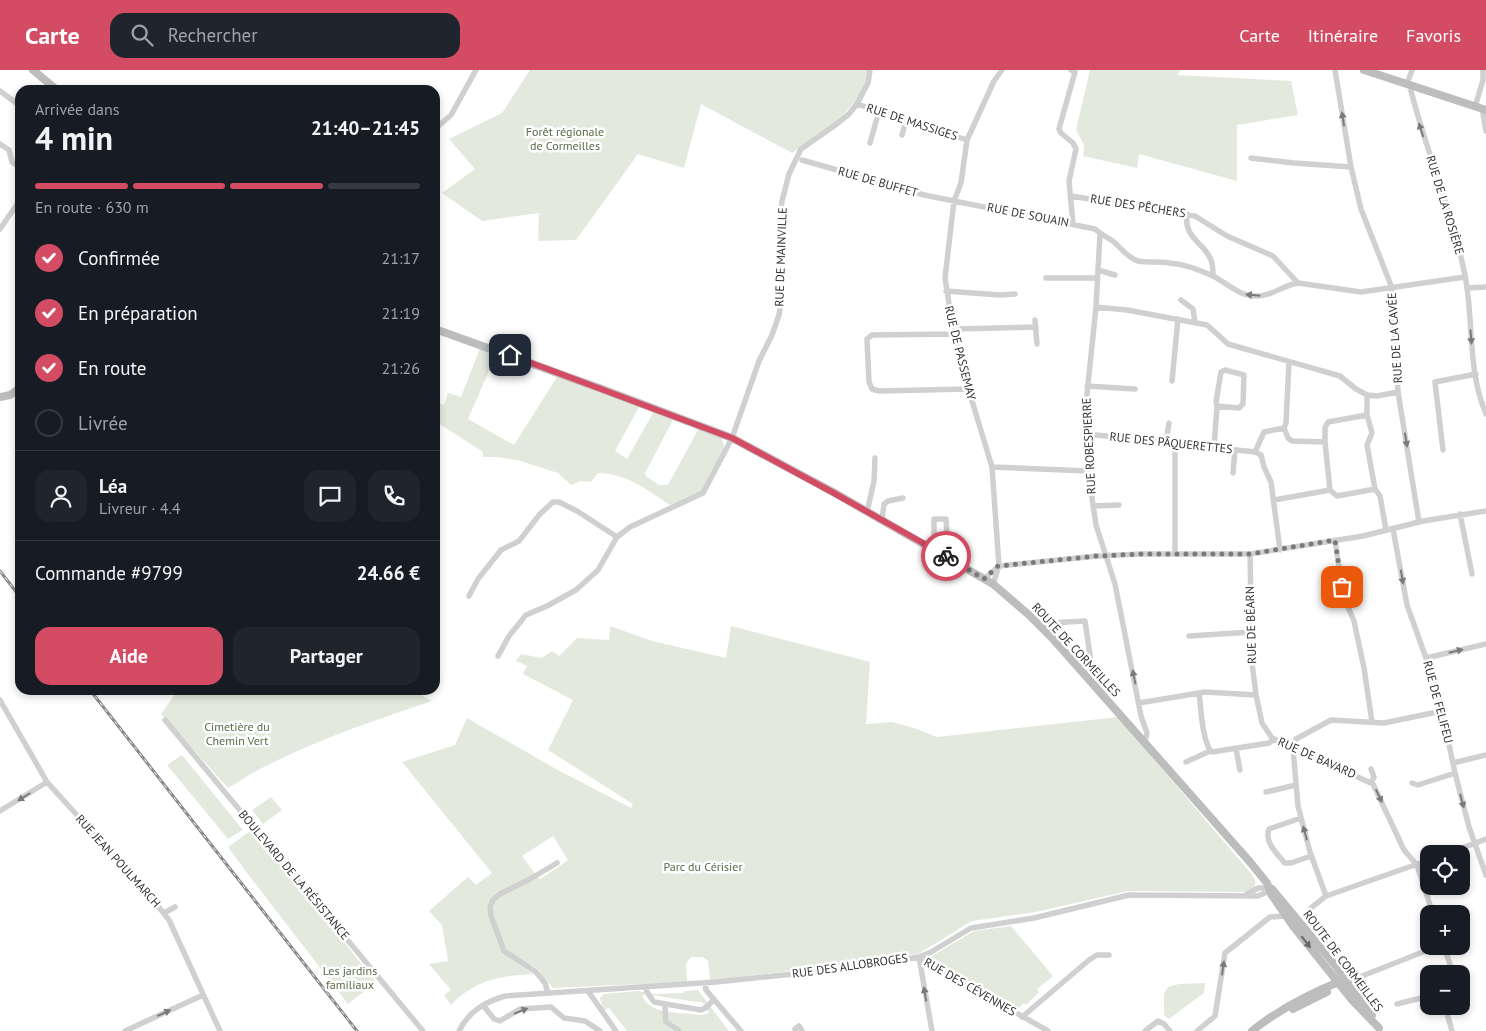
<!DOCTYPE html>
<html lang="fr">
<head>
<meta charset="utf-8">
<style>
	body { margin:0; font-family:"PT Sans",sans-serif; background:#20242c; color:#f1f3f6; height:100vh; display:flex; flex-direction:column; font-size:19px; white-space:nowrap }
	* { box-sizing:border-box; margin:0 }
	p { font-size:16px; color:#9ea1a6 }
	.icon { flex:none; width:28px; height:28px; fill:none; stroke:currentColor; stroke-width:2; stroke-linecap:round; stroke-linejoin:round }
	.map { position:relative; flex:1; overflow:hidden }
	.panel { position:absolute; left:15px; top:15px; width:425px; height:610px; display:flex; flex-direction:column; background:#171b24; border-radius:15px; box-shadow:0 2px 8px #0003 }
	.panel>* { flex:none }
	.fabs { position:absolute; left:1420px; top:775px; display:grid; gap:10px }
	.fabs a { display:grid; place-items:center; width:50px; height:50px; border-radius:10px; background:#171b24; box-shadow:0 2px 8px #0003; font-size:25px }
	.pin { position:absolute; display:grid; place-items:center; width:42px; height:42px; color:#fff; margin:-21px; border-radius:10px; box-shadow:0 2px 8px #0006 }
	.courier { position:absolute; display:grid; place-items:center; width:50px; height:50px; margin:-25px; border:4px solid #d34c64; border-radius:50%; background:#fff; color:#222; box-shadow:0 1px 6px #0007 }
	.overview em { font-style:normal; font-weight:600 }
	.overview div { display:flex; flex-direction:column-reverse }
	.overview { display:flex; align-items:center; justify-content:space-between; height:85px; padding:0 20px }
	h1 { font-size:32px; font-weight:600; line-height:38px }
	.bar { display:grid; grid-template-columns:repeat(4,1fr); gap:8px 5px; align-content:center; height:60px; padding:0 20px }
	.bar i { height:6px; border-radius:4px; background:#363941 }
	.bar .selected { background:#d34c64 }
	.bar p { grid-column:span 4 }
	.line { display:flex; align-items:center; gap:12px; padding:0 20px; border-top:1px solid #363941 }
	.line div { flex:1 }
	.round { display:grid; place-items:center; flex:none; width:52px; height:52px; border-radius:15px; background:#20242c }
	ol { padding:0 20px; list-style:none }
	li { display:flex; align-items:center; gap:15px; height:55px }
	li p { margin-inline-start:auto }
	li .icon { padding:5px; border-radius:50%; background:#d34c64; color:#fff; stroke-width:4 }
	li:last-child { color:#9ea1a6 }
	li i { width:28px; height:28px; border:2px solid #363941; border-radius:50% }
	.cta { display:flex; gap:10px; margin-top:auto; padding:10px 20px }
	.cta a { flex:1; height:58px; border-radius:15px; background:#d34c64; color:#fff; font-size:20px; font-weight:600; line-height:58px; text-align:center }
	.cta a+a { background:#20242c; color:#f1f3f6 }
	header { display:flex; align-items:center; gap:30px; box-sizing:border-box; height:70px; padding:0 25px; background:#d34c64; color:#fff }
	header strong { font-size:24px }
	nav { display:flex; gap:28px; margin-inline-start:auto; font-size:18px }
	.search { width:350px; height:45px; background:#20242c; display:flex; align-items:center; gap:12px; box-sizing:border-box; padding:0 18px; border-radius:15px; color:#9ea1a6; font-size:19px }
	.map>svg:first-child { display:block }
	.green { fill:#e4e9dd; fill-rule:evenodd }
	.lines { fill:none; stroke-linecap:round; stroke-linejoin:round }
	.street { stroke:#d0d0d0; stroke-width:5.5 }
	.secondary { stroke:#bdbdbd; stroke-width:8 }
	.rail-casing { stroke:#888; stroke-width:3 }
	.rail { stroke:#fff; stroke-width:1; stroke-dasharray:4; stroke-linecap:butt }
	.oneway { fill:#7a7a7a }
	.oneway2 { fill:#6a6a6a }
	.done { stroke:#7a7a7a; stroke-width:5; stroke-dasharray:0 9 }
	.route { stroke:#d34c64; stroke-width:6 }
	.labels { text-anchor:middle; stroke-width:5; stroke-linejoin:round; paint-order:stroke }
	.street-label { font-size:12px; fill:#333; stroke:#fff }
	.park-label { font-size:12px; fill:#5a6a45; stroke:#fff }
</style>
</head>
<body>
<header>
<strong>Carte</strong>
<div class="search"><svg class="icon" aria-label="search" viewBox="0 0 24 24"><circle cx="10" cy="10" r="6"/><path d="M15 15l6 6"/></svg>Rechercher</div>
<nav><a>Carte</a><a>Itinéraire</a><a>Favoris</a></nav>
</header>
<div class="map">
<svg width="1486" height="961" viewBox="0 0 1486 961">
	<rect width="100%" height="100%" fill="#fff"/>
	<path class="green" d="M530,0H873L857,30L836,52L792,83L701,34L684,98L638,84L576,170L538,171L539,143L482,151L442,123L475,99L449,69L502,43Z
		M1090,0H1180L1178,5L1291,11L1298,45L1237,55V111L1139,84L1137,98L1083,86L1084,75L1076,60Z
		M480,278L496,285L468,349L514,375L557,307L588,317L639,337L615,381L627,389L654,341L674,348L645,403L646,406L659,415H668L699,358L722,368L724,377L704,419L702,422L670,435C647,420 627,403 598,403L591,412L581,411L571,415L558,403L517,390L496,387H483V382L435,351V330L444,335L448,323L461,327Z
		M610,556L652,571L726,588L731,556L870,592L866,654L892,652L914,658L937,667L1118,647L1249,801C1257,812 1259,815 1247,822L1128,821L1036,842L972,851L918,884L852,894L710,910L708,891L703,887H691L686,894L687,912L553,918L540,903L541,902L533,896L504,884L533,904C499,906 476,910 451,935L444,925L451,920L429,894L448,891L442,855L429,841L468,807L476,815L492,803L402,692L455,675L467,648L556,699L631,738L633,734L548,680L573,630L523,604L527,596L516,591L521,584L542,588L552,581L559,586L577,568L609,570ZM553,766L568,790L545,806L539,809L522,786Z
		M178,620H413L432,631C377,650 320,668 268,695C254,701 241,711 228,718L161,644Z
		M182,685L243,760L228,769L167,695Z
		M271,727L282,740L263,754L252,740Z
		M253,759L376,912L348,934L247,803L228,777Z
		M1011,856L1053,906L1037,919L1039,922L1026,935L1024,933L1018,938L933,892L932,886L974,861Z
		M1205,913L1204,923L1169,949L1164,945V924L1168,917L1179,914Z
		M698,920L729,961H683L669,951L668,942L701,945L709,943L702,932H697L645,924L642,926C646,934 654,939 663,941L664,954L673,961H627L609,938L604,940L603,939L600,928L604,924L638,921L655,924L683,923L685,921Z"/>
	<g class="lines">
		<path class="street" d="M1071,0L1075,2L1059,59L1061,63L1073,73L1076,79L1069,111L1073,154
			M1335,0L1351,97L1361,139L1392,218L1398,322L1419,452
			M1407,14L1412,0
			M1412,16L1411,21C1427,83 1452,142 1465,205C1474,251 1467,300 1486,344
			M0,21L20,36
			M857,34L967,70
			M1475,37L1483,10V0
			M1484,40L1483,44L1486,61
			M435,59L451,45L476,0
			M902,65L906,50
			M870,73L879,41
			M0,74L9,80L12,92L20,98
			M1251,88L1294,93L1351,97
			M802,90L924,125L1095,159C1101,165 1108,167 1114,172C1122,179 1128,188 1138,191C1148,193 1159,191 1169,193C1184,194 1200,200 1213,206C1227,213 1239,226 1255,226C1271,227 1283,215 1298,213
			M1071,126L1195,146L1227,166L1273,186L1298,213L1361,222L1465,207
			M1187,144C1183,168 1205,173 1211,190C1213,195 1213,201 1213,206
			M0,159L20,130
			M1100,164L1096,237L1087,324L1088,401L1096,455L1115,514L1141,646L1147,663L1145,671
			M1098,200L1115,205
			M1046,208H1097
			M1467,218L1486,217
			M946,221L1000,225L1015,224
			M1181,230L1193,239L1195,252
			M1096,237L1127,240L1207,255L1228,274L1340,306L1356,319L1367,325L1377,326L1398,322
			M1035,250L1037,274
			M953,259L1036,257
			M954,264L872,265L867,269L869,312L872,319L879,321L968,319
			M1172,311L1178,249
			M1087,316L1135,319
			M1367,325V345L1372,363L1367,375L1375,419L1380,426L1386,460
			M1284,358L1288,368L1292,371L1325,372V358L1328,352L1367,345
			M1087,364L1255,382
			M1166,372L1169,353
			M1325,372L1330,420
			M1175,373V484
			M1214,378L1217,336L1216,332L1221,302L1225,300L1244,305L1243,334L1239,338L1217,336
			M1443,380L1435,312L1476,304
			M992,397L1088,401
			M1233,403L1235,380
			M1274,430L1330,420L1337,426L1375,419
			M1093,436L1119,435
			M867,442L874,411L875,388
			M1460,444L1472,504
			M882,450L884,434L888,431L903,428
			M1393,459L1407,535L1435,613L1442,641L1455,703L1469,757L1486,805
			M1335,470L1342,517L1345,530L1354,551L1364,598L1372,652
			M931,478L934,471V449H946L948,481L946,486
			M1280,480L1271,412L1264,397L1261,385L1255,382L1264,362L1284,358L1286,353L1289,292
			M1250,484L1252,593L1256,625
			M984,509L999,496L1097,486L1141,484H1250L1363,466L1423,451L1486,441
			M993,514L999,496L992,397L966,311L953,259L945,208L954,131L961,113L967,70L994,11L1002,0
			M469,526L478,509L501,480L519,471L540,444L553,432H559L577,441L617,467
			M1043,559L1049,553L1085,551L1092,599L1085,605
			M1189,566L1252,562
			M498,586L509,566L526,545L547,536L576,520L598,500L617,467L630,457L703,423L732,368L759,291L772,265L779,245L782,225L779,157L782,131L789,104L801,79L834,56L849,44L857,34L868,13L870,0
			M1426,588L1486,574
			M1199,623C1201,637 1202,673 1212,682L1269,673L1274,669
			M0,630L47,712L150,826L169,850L220,961
			M1139,633L1205,622L1256,625L1262,653L1272,668L1373,714L1404,780L1417,795
			M165,650L423,961
			M1236,679L1240,700
			M1186,692L1210,681
			M1453,693L1486,685
			M1371,712L1374,707L1371,699
			M1412,713L1418,715L1455,703
			M1266,722L1296,715
			M0,741L47,712
			M1301,748L1269,759C1264,772 1277,784 1285,793H1291L1311,786
			M1446,784L1486,769
			M1417,795L1433,844
			M1247,824L1258,818H1269
			M1326,826L1310,782L1298,736L1293,678L1296,669L1331,650L1384,653L1442,641
			M1311,838L1326,826L1429,790
			M164,843L175,837
			M1444,876L1453,904
			M1428,880L1425,867L1429,862
			M919,887L1048,961
			M919,887L932,961
			M1347,912L1438,876
			M705,913L706,920L741,961
			M646,917L647,922L654,932L701,940L707,937L714,929
			M588,921L616,961
			M548,923L545,913L536,902L504,881L491,846L490,837L493,830L500,824L530,809L557,793
			M1397,934L1429,926
			M483,935L494,949L500,951L520,939L551,937L564,948L585,951L600,961
			M665,935L666,952L679,961
			M1445,936L1452,961
			M1022,947L1089,890L1097,885H1109
			M795,959L799,956L802,961
			M125,961L203,925
			M459,961C469,941 485,932 505,926L716,912L863,897L919,887L931,882L971,858L1034,848L1129,825L1258,826L1265,823L1269,818
			M1145,961L1158,951L1164,954L1170,961
			M1197,961L1215,946L1225,883L1270,847L1286,846"/>
		<path class="secondary" d="M33,0L57,20
			M1364,0L1486,40
			M435,259L602,319L732,368L833,422L993,514L1029,545L1054,570L1250,792L1267,813L1271,824L1293,856L1352,930L1379,958
			M0,327L10,325L20,318
			M1272,819L1335,895L1363,932L1372,945
			M1293,939L1327,922
			M1252,961C1279,939 1309,924 1341,911"/>
		<defs>
			<path id="rail" d="M0,501L20,527
				M90,620L357,961"/>
		</defs>
		<use href="#rail" class="rail-casing"/>
		<use href="#rail" class="rail"/>
	</g>
	<defs><path id="oneway-solid" d="M-6-.8H1V-3.2L6.5 0L1 3.2V.8H-6Z" transform="scale(1.25)"/></defs>
	<g class="oneway">
		<use href="#oneway-solid" transform="translate(1343 49) rotate(-99)"/>
		<use href="#oneway-solid" transform="translate(1421 60) rotate(-108)"/>
		<use href="#oneway-solid" transform="translate(1253 225) rotate(-175)"/>
		<use href="#oneway-solid" transform="translate(1471 267) rotate(86)"/>
		<use href="#oneway-solid" transform="translate(1406 370) rotate(81)"/>
		<use href="#oneway-solid" transform="translate(1402 507) rotate(80)"/>
		<use href="#oneway-solid" transform="translate(1456 581) rotate(-13)"/>
		<use href="#oneway-solid" transform="translate(1134 607) rotate(-102)"/>
		<use href="#oneway-solid" transform="translate(1379 726) rotate(65)"/>
		<use href="#oneway-solid" transform="translate(24 727) rotate(148)"/>
		<use href="#oneway-solid" transform="translate(1462 731) rotate(75)"/>
		<use href="#oneway-solid" transform="translate(1305 763) rotate(-105)"/>
		<use href="#oneway-solid" transform="translate(1223 898) rotate(-82)"/>
		<use href="#oneway-solid" transform="translate(925 924) rotate(-100)"/>
		<use href="#oneway-solid" transform="translate(521 941) rotate(-22)"/>
		<use href="#oneway-solid" transform="translate(164 943) rotate(-25)"/>
	</g>
	<use class="oneway2" href="#oneway-solid" transform="translate(1306 872) rotate(52)"/>
	<g class="lines">
		<path class="done" d="M946,486L984,509L998,496L1097,486L1141,484H1250L1335,470L1342,517"/>
		<path class="route" d="M510,285L732,368L832,422L946,486"/>
	</g>
	<g class="labels">
		<g class="street-label">
			<text transform="translate(912 52) rotate(18)" y="4">RUE DE MASSIGES</text>
			<text transform="translate(878 112) rotate(16)" y="4">RUE DE BUFFET</text>
			<text transform="translate(1445 135) rotate(73)" y="4">RUE DE LA ROSIÈRE</text>
			<text transform="translate(1138 136) rotate(9)" y="4">RUE DES PÊCHERS</text>
			<text transform="translate(1028 145) rotate(11)" y="4">RUE DE SOUAIN</text>
			<text transform="translate(781 187) rotate(-88)" y="4">RUE DE MAINVILLE</text>
			<text transform="translate(1395 268) rotate(-94)" y="4">RUE DE LA CAVÉE</text>
			<text transform="translate(960 283) rotate(76)" y="4">RUE DE PASSEMAY</text>
			<text transform="translate(1171 373) rotate(6)" y="4">RUE DES PÂQUERETTES</text>
			<text transform="translate(1089 376) rotate(-93)" y="4">RUE ROBESPIERRE</text>
			<text transform="translate(1251 555) rotate(-92)" y="4">RUE DE BÉARN</text>
			<text transform="translate(1076 580) rotate(47)" y="4">ROUTE DE CORMEILLES</text>
			<text transform="translate(1438 632) rotate(75)" y="4">RUE DE FELIFEU</text>
			<text transform="translate(1317 688) rotate(24)" y="4">RUE DE BAVARD</text>
			<text transform="translate(118 791) rotate(48)" y="4">RUE JEAN POULMARCH</text>
			<text transform="translate(294 805) rotate(50)" y="4">BOULEVARD DE LA RÉSISTANCE</text>
			<text transform="translate(1343 891) rotate(53)" y="4">ROUTE DE CORMEILLES</text>
			<text transform="translate(850 896) rotate(-8)" y="4">RUE DES ALLOBROGES</text>
			<text transform="translate(970 917) rotate(30)" y="4">RUE DES CÉVENNES</text>
		</g>
		<g class="park-label">
			<text x="565" y="66">Forêt régionale<tspan x="565" dy="14">de Cormeilles</tspan></text>
			<text x="237" y="661">Cimetière du<tspan x="237" dy="14">Chemin Vert</tspan></text>
			<text x="703" y="801">Parc du Cérisier</text>
			<text x="350" y="905">Les jardins<tspan x="350" dy="14">familiaux</tspan></text>
		</g>
	</g>
</svg>
<div class="fabs">
<a><svg class="icon" aria-label="locate" viewBox="0 0 24 24"><circle cx="12" cy="12" r="6"/><path d="M12 2v4M12 18v4M2 12h4M18 12h4"/></svg></a>
<a>+</a>
<a>−</a>
</div>
<div class="pin" style="left:1342px;top:517px;background:#ea580c"><svg class="icon" aria-label="bag" viewBox="0 0 24 24"><path d="M5 8h14l-1 12H6zM9 8a3 3 0 0 1 6 0"/></svg></div>
<div class="pin" style="left:510px;top:285px;background:#1f2937"><svg class="icon" aria-label="home" viewBox="0 0 24 24"><path d="M3 11l9-7 9 7M6 9v11h12V9"/></svg></div>
<div class="courier" style="left:946px;top:486px"><svg class="icon" aria-label="bike" viewBox="0 0 24 24"><circle cx="6" cy="16" r="4"/><circle cx="18" cy="16" r="4"/><path d="M6 16l4-8h5l3 8M10 8l3 8H6M13 5h3"/></svg></div>
<section class="panel">
<div class="overview"><div><h1>4 min</h1><p>Arrivée dans</p></div><em>21:40–21:45</em></div>
<div class="bar"><i class="selected"></i><i class="selected"></i><i class="selected"></i><i></i><p>En route · 630 m</p></div>
<ol>
<li><svg class="icon" aria-label="check" viewBox="0 0 24 24"><path d="M5 12l5 5 9-10"/></svg>Confirmée<p>21:17</p></li>
<li><svg class="icon" aria-label="check" viewBox="0 0 24 24"><path d="M5 12l5 5 9-10"/></svg>En préparation<p>21:19</p></li>
<li><svg class="icon" aria-label="check" viewBox="0 0 24 24"><path d="M5 12l5 5 9-10"/></svg>En route<p>21:26</p></li>
<li><i></i>Livrée</li>
</ol>
<div class="line" style="height:90px"><a class="round"><svg class="icon" aria-label="person" viewBox="0 0 24 24"><circle cx="12" cy="8" r="4"/><path d="M4 21q1-7 8-7t8 7"/></svg></a><div><b>Léa</b><p>Livreur · 4.4</p></div><a class="round"><svg class="icon" aria-label="chat" viewBox="0 0 24 24"><path d="M4 5h16v11H9l-5 4z"/></svg></a><a class="round"><svg class="icon" aria-label="phone" viewBox="0 0 24 24"><path d="M5 4h4l2 5-3 2q2 4 5 5l2-3 5 2v4C11 20 4 13 5 4z"/></svg></a></div>
<div class="line" style="height:65px"><div>Commande #9799</div><b>24.66 €</b></div>
<div class="cta"><a>Aide</a><a>Partager</a></div>
</section>
</div>
</body>
</html>
